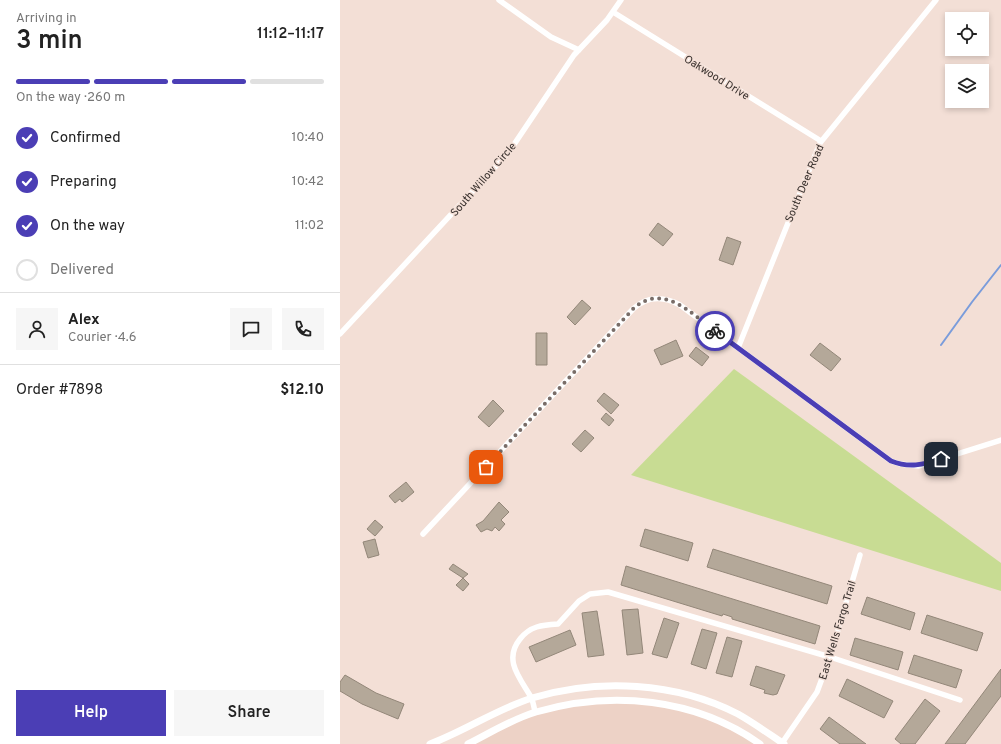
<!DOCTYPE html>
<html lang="en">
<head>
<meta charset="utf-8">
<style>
	body { margin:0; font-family:Overpass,sans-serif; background:#f6f6f6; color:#222; height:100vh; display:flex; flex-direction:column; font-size:15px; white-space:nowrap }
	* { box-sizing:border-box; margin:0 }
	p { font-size:13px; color:#767676 }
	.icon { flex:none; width:22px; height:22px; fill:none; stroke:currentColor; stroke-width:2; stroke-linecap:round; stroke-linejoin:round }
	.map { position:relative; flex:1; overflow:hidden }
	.side { display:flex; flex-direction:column; background:#fff; width:340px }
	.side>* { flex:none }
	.controls { position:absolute; left:605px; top:12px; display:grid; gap:8px }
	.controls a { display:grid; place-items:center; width:44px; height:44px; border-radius:0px; background:#fff; box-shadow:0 2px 6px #0003; font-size:20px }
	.pin { position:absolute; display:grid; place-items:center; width:34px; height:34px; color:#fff; margin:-17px; border-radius:8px; box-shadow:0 2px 6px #0006 }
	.courier { position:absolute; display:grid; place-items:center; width:40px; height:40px; margin:-20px; border:3px solid #4b3eb5; border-radius:50%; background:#fff; color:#222; box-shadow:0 1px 5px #0007 }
	.overview em { font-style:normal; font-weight:600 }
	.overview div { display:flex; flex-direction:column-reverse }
	.overview { display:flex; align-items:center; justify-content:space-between; height:68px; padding:0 16px }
	h1 { font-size:26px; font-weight:600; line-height:30px }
	.bar { display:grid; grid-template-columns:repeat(4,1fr); gap:6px 4px; align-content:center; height:48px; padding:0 16px }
	.bar i { height:5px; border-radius:3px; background:#e0e0e0 }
	.bar .selected { background:#4b3eb5 }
	.bar p { grid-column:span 4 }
	.line { display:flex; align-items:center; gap:10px; padding:0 16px; border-top:1px solid #e0e0e0 }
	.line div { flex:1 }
	.round { display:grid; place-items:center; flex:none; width:42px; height:42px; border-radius:0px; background:#f6f6f6 }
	ol { padding:0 16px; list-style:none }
	li { display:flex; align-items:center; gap:12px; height:44px }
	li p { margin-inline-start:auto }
	li .icon { padding:4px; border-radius:50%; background:#4b3eb5; color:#fff; stroke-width:4 }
	li:last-child { color:#767676 }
	li i { width:22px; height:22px; border:2px solid #e0e0e0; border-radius:50% }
	.button { display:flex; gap:8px; margin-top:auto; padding:8px 16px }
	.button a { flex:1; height:46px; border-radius:0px; background:#4b3eb5; color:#fff; font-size:16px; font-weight:600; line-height:46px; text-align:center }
	.button a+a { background:#f6f6f6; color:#222 }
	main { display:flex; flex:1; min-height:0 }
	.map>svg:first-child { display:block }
	.built { fill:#edd2c6 }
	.green { fill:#c8dc93 }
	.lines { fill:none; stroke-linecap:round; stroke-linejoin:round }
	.stream { stroke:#7a9cdb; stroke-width:2 }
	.building { fill:#b4a899; stroke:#938779 }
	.minor { stroke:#fff; stroke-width:5.5 }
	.tertiary { stroke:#fff; stroke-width:7 }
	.done { stroke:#796d68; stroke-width:4; stroke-dasharray:0 7.2 }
	.route { stroke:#4b3eb5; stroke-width:5 }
	.labels { text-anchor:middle; stroke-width:3; stroke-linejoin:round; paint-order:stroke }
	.street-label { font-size:11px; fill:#38302d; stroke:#f3dfd6 }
</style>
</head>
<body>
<main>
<section class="side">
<div class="overview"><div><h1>3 min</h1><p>Arriving in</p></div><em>11:12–11:17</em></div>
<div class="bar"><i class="selected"></i><i class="selected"></i><i class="selected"></i><i></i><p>On the way · 260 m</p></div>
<ol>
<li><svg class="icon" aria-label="check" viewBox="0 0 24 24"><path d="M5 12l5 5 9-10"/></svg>Confirmed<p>10:40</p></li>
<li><svg class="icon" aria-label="check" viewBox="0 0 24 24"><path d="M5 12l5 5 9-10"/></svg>Preparing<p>10:42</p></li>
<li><svg class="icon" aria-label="check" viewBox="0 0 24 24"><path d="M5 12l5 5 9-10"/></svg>On the way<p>11:02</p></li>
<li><i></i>Delivered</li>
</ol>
<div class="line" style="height:72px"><a class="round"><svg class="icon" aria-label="person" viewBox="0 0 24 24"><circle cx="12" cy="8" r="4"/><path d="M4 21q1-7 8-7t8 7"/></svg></a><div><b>Alex</b><p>Courier · 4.6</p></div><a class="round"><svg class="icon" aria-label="chat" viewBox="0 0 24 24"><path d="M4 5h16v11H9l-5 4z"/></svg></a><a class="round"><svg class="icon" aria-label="phone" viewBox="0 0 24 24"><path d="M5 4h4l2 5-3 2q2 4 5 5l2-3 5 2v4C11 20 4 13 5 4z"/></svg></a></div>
<div class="line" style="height:52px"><div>Order #7898</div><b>$12.10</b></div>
<div class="button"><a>Help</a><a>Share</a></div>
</section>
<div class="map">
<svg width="661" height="744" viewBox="0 0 661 744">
	<rect width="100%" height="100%" fill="#f3dfd6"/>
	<path class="built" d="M279,699L355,712L420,744H128L195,712Z"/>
	<path class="green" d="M394,369L661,563V591L291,475Z"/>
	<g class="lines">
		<path class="stream" d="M601,345L632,302L661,265"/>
	</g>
	<path class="building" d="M318,223L333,234L323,246L309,235Z
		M387,237L401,242L393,265L379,260Z
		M242,300L251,308L235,325L227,317Z
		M196,333H207V365H196Z
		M336,340L343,356L321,365L314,350Z
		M480,343L501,359L491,371L470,355Z
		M356,347L369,357L362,366L349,356Z
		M264,393L279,405L271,414L257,401Z
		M153,400L164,411L149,427L138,417Z
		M266,413L274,420L269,426L261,419Z
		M245,430L254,438L241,452L232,444Z
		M66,482L74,492L62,502L60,499L55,503L49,496Z
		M159,502L169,512L161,520L165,524L159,531L155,527L152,531L147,529L141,532L136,525L143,521Z
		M35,520L43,527L35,536L27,529Z
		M305,529L353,543L348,561L300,546Z
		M35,539L39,555L28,558L23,542Z
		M373,549L492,586L487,604L367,567Z
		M113,564L128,574L123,578L109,569Z
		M286,566L480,626L475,644L392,619V617L383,614L382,616L281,585Z
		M123,578L129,584L123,591L116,585Z
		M527,597L575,613L570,630L521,614Z
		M298,609L303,653L287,655L282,610Z
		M257,611L264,655L248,657L242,613Z
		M587,615L643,633L637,651L581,633Z
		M324,618L339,623L327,658L312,654Z
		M362,629L377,633L366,669L351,664Z
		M230,630L236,645L196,662L189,647Z
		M387,637L402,641L392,677L376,673Z
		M515,638L563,652L558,670L510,655Z
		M574,655L622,670L616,688L568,673Z
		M416,666L445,675L437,694L433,695L424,693L425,690L410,685Z
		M661,669V696L625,744H605Z
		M5,675L36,693L64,704L58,719L22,704L0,691V682Z
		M507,679L553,701L544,718L499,696Z
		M585,699L600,711L575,744H561L555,739Z
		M489,717L526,744H500L480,729Z"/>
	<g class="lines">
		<path class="minor" d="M159,0L211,37L239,50
			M273,12L481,141
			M0,334L169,152L234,55L267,20L281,0
			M398,348L480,143L596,0
			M83,534L293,309C307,296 324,296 340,305L551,461L560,464L579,466L661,440
			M195,712C194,707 193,701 191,697C180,678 163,660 180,639C190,626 202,625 218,624L239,601L250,594L268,592L490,657L620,700
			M442,743L477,692L490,657L520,555"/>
		<path class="tertiary" d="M90,744C125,731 157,709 192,698C259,678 336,682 398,714C414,723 429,734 444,744
			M128,744C150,733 172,719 196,712C272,690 355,698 420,744"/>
	</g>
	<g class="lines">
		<path class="done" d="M146,467L293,309C322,282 351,313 375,331"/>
		<path class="route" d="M375,331L551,461C569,468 583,465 601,459"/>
	</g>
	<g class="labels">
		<g class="street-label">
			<text transform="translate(377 77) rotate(32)" y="4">Oakwood Drive</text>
			<text transform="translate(143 179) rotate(-49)" y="4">South Willow Circle</text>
			<text transform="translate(464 183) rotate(-67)" y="4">South Deer Road</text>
			<text transform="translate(497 630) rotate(-73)" y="4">East Wells Fargo Trail</text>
		</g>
	</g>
</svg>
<div class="controls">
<a><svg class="icon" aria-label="locate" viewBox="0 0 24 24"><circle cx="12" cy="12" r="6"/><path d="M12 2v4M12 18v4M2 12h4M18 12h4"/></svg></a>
<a><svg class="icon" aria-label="layers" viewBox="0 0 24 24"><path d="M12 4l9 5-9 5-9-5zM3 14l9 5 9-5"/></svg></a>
</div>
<div class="pin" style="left:146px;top:467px;background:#ea580c"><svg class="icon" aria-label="bag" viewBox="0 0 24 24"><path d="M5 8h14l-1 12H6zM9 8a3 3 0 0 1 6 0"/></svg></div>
<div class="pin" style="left:601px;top:459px;background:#1f2937"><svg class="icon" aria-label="home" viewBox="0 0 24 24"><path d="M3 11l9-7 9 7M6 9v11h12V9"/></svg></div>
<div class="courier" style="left:375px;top:331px"><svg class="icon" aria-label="bike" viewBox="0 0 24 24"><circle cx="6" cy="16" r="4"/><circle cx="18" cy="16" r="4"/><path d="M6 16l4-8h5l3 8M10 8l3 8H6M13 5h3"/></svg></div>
</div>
</main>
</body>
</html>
